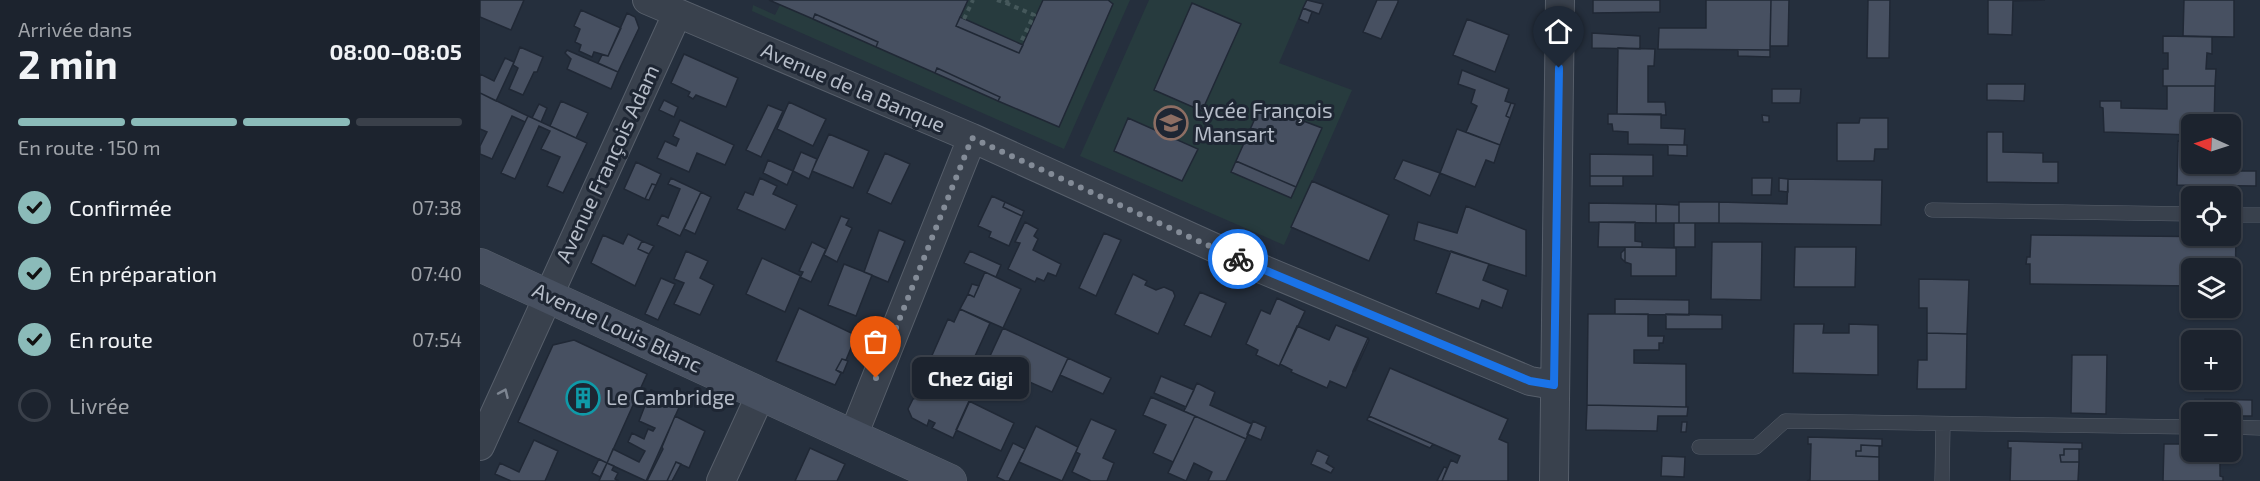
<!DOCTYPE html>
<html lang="fr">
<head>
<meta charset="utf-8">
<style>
	body { margin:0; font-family:"Exo 2",sans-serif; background:#252b36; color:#f1f3f6; height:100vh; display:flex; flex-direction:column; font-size:22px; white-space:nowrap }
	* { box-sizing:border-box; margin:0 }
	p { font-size:20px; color:#a0a4aa }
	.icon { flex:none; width:33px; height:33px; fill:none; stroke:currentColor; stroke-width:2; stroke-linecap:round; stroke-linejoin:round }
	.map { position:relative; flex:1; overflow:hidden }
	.details { display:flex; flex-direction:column; background:#1c232e; width:480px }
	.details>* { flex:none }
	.needle { width:39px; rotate:273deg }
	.controls { position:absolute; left:1701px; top:114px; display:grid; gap:12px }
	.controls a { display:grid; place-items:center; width:60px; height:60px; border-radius:9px; background:#1c232e; box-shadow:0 2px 4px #0004,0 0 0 2px #3a404a; font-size:30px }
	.pin { position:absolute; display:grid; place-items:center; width:51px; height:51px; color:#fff; margin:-62px -26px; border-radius:50% 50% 50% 0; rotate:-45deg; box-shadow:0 0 6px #0007 }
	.pin .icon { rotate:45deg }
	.courier { position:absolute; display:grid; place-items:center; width:60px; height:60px; margin:-30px; border:4px solid #1a73e8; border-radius:50%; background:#fff; color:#222; box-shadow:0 2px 8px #0007 }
	.bubble { position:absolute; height:42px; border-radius:9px; background:#1c232e; box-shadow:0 2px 4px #0004,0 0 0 2px #3a404a; font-size:20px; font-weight:700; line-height:42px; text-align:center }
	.head em { font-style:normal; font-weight:700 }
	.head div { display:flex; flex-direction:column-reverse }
	.head { display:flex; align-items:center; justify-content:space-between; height:102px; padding:0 18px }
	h1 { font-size:39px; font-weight:700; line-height:45px }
	.bar { display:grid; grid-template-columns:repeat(4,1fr); gap:9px 6px; align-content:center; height:72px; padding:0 18px }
	.bar i { height:8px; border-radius:4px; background:#3a404a }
	.bar .active { background:#8bbbb9 }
	.bar p { grid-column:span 4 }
	ol { padding:0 18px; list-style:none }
	li { display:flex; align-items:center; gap:18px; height:66px }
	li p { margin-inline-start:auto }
	li .icon { padding:6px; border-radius:50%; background:#8bbbb9; color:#111; stroke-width:4 }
	li:last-child { color:#a0a4aa }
	li i { width:33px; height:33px; border:3px solid #3a404a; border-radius:50% }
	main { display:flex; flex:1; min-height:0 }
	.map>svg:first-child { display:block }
	.green { fill:#273b3e }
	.building { fill:#475061; stroke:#202835; stroke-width:1.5 }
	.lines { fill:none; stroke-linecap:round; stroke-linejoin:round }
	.service-casing { stroke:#575f6b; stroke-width:15 }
	.minor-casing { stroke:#575f6b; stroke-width:30 }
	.secondary-casing { stroke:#575f6b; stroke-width:34 }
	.path { stroke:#45585b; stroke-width:4; stroke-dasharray:4.5 4.5; stroke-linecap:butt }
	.service { stroke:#39414d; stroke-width:14 }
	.minor { stroke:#39414d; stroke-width:28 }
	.secondary { stroke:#475060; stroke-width:33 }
	.oneway { stroke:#7d8591 }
	.done { stroke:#838b97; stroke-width:6; stroke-dasharray:0 10.8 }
	.route { stroke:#1a73e8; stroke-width:8 }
	.labels { text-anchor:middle; stroke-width:6; stroke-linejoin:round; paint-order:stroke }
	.street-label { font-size:21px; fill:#b5bcc8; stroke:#1e2633 }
	.poi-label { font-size:21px; fill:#b5bcc8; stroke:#1e2633; text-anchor:start }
</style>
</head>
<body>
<main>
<section class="details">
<div class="head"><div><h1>2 min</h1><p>Arrivée dans</p></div><em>08:00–08:05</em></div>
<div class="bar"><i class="active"></i><i class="active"></i><i class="active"></i><i></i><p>En route · 150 m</p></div>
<ol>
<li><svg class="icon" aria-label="check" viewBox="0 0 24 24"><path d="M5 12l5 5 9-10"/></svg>Confirmée<p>07:38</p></li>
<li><svg class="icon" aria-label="check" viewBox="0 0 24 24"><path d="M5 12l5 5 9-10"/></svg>En préparation<p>07:40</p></li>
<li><svg class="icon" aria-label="check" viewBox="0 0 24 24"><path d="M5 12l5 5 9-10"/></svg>En route<p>07:54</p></li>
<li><i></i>Livrée</li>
</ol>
</section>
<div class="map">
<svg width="1780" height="481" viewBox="0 0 1780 481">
	<rect width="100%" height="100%" fill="#252f3d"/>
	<path class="green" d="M488,0H563L543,45L480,17Z
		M628,0H650L584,149L272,11L273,5L295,15L300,5L579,127L632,4Z
		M669,0H826L799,63L872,90L804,245L600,156Z"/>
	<path class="building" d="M0,0H44L31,30L0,17Z
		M289,0H488L476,26L539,53L563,0H628L633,4L579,127L518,101L520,97L457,68L455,73L396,47L398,42L335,14L333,19Z
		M827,0L843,4L839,14L823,8Z
		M897,0H918V2L901,39L883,32Z
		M1113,0H1180V12L1113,13Z
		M1226,0H1291L1290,50L1178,49L1179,28H1226Z
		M1291,0H1309L1308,46H1290Z
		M1388,0H1410L1409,58H1387Z
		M1508,0H1565L1533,1L1532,35L1508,34Z
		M1704,0H1754V37L1703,36Z
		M712,3L761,24L722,111L674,90Z
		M823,8L832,12L828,23L819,19Z
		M101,10L141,28L128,56L114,52L112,57L99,51L101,45L95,42L100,29L94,26Z
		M147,13L155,17L159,28L138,72L118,63L122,55L128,56Z
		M335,14L398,42L396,47L333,19Z
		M480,17L543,45L539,53L476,26Z
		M987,19L1029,35L1015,72L973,55Z
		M1112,33L1160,36V49L1112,48Z
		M1683,36L1732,37V54L1727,53L1726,69H1736L1735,86H1683V69H1688V53H1683Z
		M40,47L63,57L57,72H54L43,95L29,89L38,68L33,65Z
		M1138,48L1175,49L1174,66H1168V102H1185L1186,115L1137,114Z
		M87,50L138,72L131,89L87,69L91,59L85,53Z
		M1258,50H1290V57L1258,56Z
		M204,54L258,78L246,107L216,95L213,99L208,96L210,92L191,83Z
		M25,58L34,62L16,101L0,93V74L14,81Z
		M457,68L520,97L518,101L455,73Z
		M982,70L1029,89L1025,101L1031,103L1026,116L1030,118L1020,145L986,132L997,106L991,103L995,90L978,84Z
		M1507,84H1545L1544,101L1507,100Z
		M1687,86H1735L1734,124H1712V135L1624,132L1623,108L1620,107V101H1641V108L1687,109Z
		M1292,89H1321L1320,103H1292Z
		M0,93L48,116L45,122L32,116L12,159L0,154V146L7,132L0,129Z
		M184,100L198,107L194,117L179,110Z
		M81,101L108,113L96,138L70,126Z
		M309,102L346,119L333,146L297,129Z
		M1031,103L1035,104L1030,118L1026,116Z
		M59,104L67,108L61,122L52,118Z
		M288,105L303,111L281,157L266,150Z
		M781,105L842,128L816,187L756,161Z
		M1128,114H1181V128L1205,129L1204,145L1148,144V132L1133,131L1132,124H1128Z
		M1282,115L1289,116V122H1283Z
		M48,116L107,143L83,193L67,186L80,157L61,149L70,131L59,126L35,179L21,173Z
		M648,118L718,149L702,181L634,151Z
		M1380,118H1408V149H1395L1394,161H1357V123H1379Z
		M200,120L254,145L245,165L217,153L209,172L177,158L185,141L196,146L199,139L193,136Z
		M977,129L1020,145L1014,163L1006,160L995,187L960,173Z
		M1507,132H1523V152L1563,153V162H1578V183L1507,182Z
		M349,134L389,151L373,188L332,171Z
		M1698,141L1712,142V164H1746V171H1776V186L1697,185Z
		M1188,145H1207V156L1188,155Z
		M321,152L337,159L329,179L313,171Z
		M405,153L430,164L411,204L387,193Z
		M1110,154L1173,155V176H1110Z
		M288,160L313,171L307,185L283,173Z
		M923,160L960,173L950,196L914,179Z
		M756,161L816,187L811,198L751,172Z
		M156,162L181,174L176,185L172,184L165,199L144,189Z
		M1110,176H1143V186H1110Z
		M191,178L221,192L200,236L177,225L182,215L188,218L200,189L188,184Z
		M280,178L297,186L293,194L317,205L305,230L257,209L265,192L273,195Z
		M1272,178H1292L1291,195H1272Z
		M1299,178L1308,179V192L1299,191Z
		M1308,179L1402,180L1401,225L1239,223V202L1307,204Z
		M832,181L909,215L889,261L811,227Z
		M172,184L176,185L169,200L165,199Z
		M221,192L231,197L215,234L204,229Z
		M512,196L525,202L523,207L542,216L529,246L509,237L511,232L498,226Z
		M525,202L544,211L542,216L523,207Z
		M1199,202H1239V223H1199Z
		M1109,203L1176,204V223L1109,222Z
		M1176,204L1199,205V223H1176Z
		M986,206L1046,230V276L934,240L938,222L977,233Z
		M361,216L369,219L366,225L372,228L357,262L344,255Z
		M545,222L558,229L554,236L558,239L553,250L581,264L576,276L568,273L564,281L557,278L555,282L528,269L540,243L535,242Z
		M1119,222H1155V241L1162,242V247H1118Z
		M1194,223H1215V247H1194Z
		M399,230L425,241L408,282L384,272Z
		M624,233L641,240L616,296L599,288Z
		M148,234L162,241L158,249L169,254L155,286L111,263L123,235L143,244Z
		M1551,235L1756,237L1755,287L1750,286V268H1712V286L1550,284V264H1546L1547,257H1550Z
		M162,241L174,246L169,254L158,249Z
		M332,242L346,249L331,282L320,277L305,312L266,294L282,258L321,276L323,272L319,271Z
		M1232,242H1282L1281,300L1231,299Z
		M1145,247L1196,248V276H1151V264L1145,262Z
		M1315,247H1376L1375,287H1314Z
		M1145,249V262L1141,258V253Z
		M206,251L228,261L220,278L234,285L220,315L194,304L204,283L194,279Z
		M490,251L521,265L516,277L484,263Z
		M971,251L1009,264L1003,280L1028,290L1022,308L1002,300L999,309L956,293Z
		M364,264L392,275L376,316L348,305Z
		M505,272L541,289L523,328L480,309L488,294L494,297Z
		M653,274L667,281L665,285L676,290L684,287L693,291L695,296L678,334L635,314Z
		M181,278L195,284L178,320L165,314Z
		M1439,279L1489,280L1487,334L1447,333V308H1439Z
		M492,284L499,286L494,297L488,294Z
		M720,292L746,303L731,337L704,325Z
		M797,298L825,311L799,366L776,355L778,350L766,344L781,310L790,314Z
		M1135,299L1209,300V315L1135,314Z
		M319,308L386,340L381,352L371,348L366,360L362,359L356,370L361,373L355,385L296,361Z
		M480,309L510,323L486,376L450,360L468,319L474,322Z
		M1108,314H1168V336H1184L1183,343H1179V350H1154V363L1206,364V407L1107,405Z
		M1186,314L1242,315V329H1186Z
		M1314,324H1344L1343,333H1369V324L1398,325V375L1313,373Z
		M856,325L888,338L866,388L850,381L847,388L811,372L812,370L800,364L817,326L849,340Z
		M523,328L588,358L572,392L536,376L533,382L504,369Z
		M1447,333L1487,334L1486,389H1437L1438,360H1447Z
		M888,338L889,340L875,371H873Z
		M94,340L167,374L127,463L38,422L73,345Z
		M1592,355H1627L1626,414L1591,413Z
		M588,358L631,378L623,394L580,375Z
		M362,359L368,361L363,373L356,370Z
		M910,368L1028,419L1019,439L1028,443V481H962L971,460L977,463L980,456L889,416Z
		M681,376L714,390L706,407L674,393Z
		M717,383L735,392L730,405L772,424L766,439L704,411Z
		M462,387L490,400L473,438L452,428L455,423L449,420L447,426L432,418L428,409L433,399L444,395L456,400Z
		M171,390L201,403L166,481L127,463L133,449L159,462L165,451L148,442L152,433L164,439L168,429L173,431L175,428L159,421Z
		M671,397L715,416L693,462L673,453L686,425L663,415Z
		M1725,399L1772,400V416H1750V412H1725Z
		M489,401L534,423L521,451L476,430Z
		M1107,405L1206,407H1208L1207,416H1178L1177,431L1106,430Z
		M195,416L225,431L209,468L196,462L187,481H167L183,449L182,447Z
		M715,416L766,439L746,481H728L732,472L714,463L706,481L688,473Z
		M889,416L953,444L950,448L887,420Z
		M611,419L636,430L623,458L634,463L627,481H611L592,472L600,454L596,452L598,447Z
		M773,421L786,427L781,440L767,434Z
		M1202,422H1207L1206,432H1201Z
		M556,426L598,447L582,481L539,462Z
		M1328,437L1402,439V446L1381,445V451H1376V456L1399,457V481H1327L1330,480L1331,444H1328Z
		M54,440L78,451L65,481H31L15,474L20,463L39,472Z
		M1528,441L1602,443V449H1584V455H1580L1581,462H1599L1598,481H1530L1531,448H1528Z
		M533,443L545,449L529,481H525L517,477Z
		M1684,444H1712V452H1740V476L1743,477V481H1683Z
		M1381,445L1399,446V457L1376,456V451H1381Z
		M330,448L365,464L357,481H315Z
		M1584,449H1599V462H1581L1580,455H1584Z
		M837,450L849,456L846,463L854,468L851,473L831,464Z
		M1182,456L1205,457L1204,477L1181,476Z
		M119,459L127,463L120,477L112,473Z
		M196,462L201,464L192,481H187Z
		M127,463L134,466L132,470L138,473L135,479L139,481H119Z
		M964,467L967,468L962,481H957Z"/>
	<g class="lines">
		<defs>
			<path id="service" d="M1452,210L1712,214
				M1750,215H1780
				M1750,427L1780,428
				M1219,447H1276L1305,421L1712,427
				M1462,481L1463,424"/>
			<path id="minor" d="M167,0L492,138L777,267L1050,381L1074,385
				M373,436L492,138
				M0,446L197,14
				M241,481L281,394
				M1074,481L1080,0"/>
			<path id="secondary" d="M0,265L470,481"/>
		</defs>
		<use href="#service" class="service-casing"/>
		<use href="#minor" class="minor-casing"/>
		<use href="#secondary" class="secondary-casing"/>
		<path class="path" d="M517,0L526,3L528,0
			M526,3L554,15L540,44
			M484,19L493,0"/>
		<use href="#service" class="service"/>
		<use href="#minor" class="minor"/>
		<use href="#secondary" class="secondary"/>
	</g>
	<defs><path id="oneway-chevron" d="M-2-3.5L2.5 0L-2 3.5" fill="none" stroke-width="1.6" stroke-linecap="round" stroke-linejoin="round" transform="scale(1.5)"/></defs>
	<use class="oneway" href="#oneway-chevron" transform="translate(24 393) rotate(-66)"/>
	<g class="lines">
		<path class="done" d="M396,378L492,138L758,259"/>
		<path class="route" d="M758,259L1050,381L1074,385L1079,68"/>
	</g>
	<defs>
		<symbol id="school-ring" viewBox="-11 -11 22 22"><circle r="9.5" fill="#1e2633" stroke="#8d6e63" stroke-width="1.5"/><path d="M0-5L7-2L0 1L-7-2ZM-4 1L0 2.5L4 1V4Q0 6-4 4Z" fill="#8d6e63"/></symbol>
		<symbol id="building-ring" viewBox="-11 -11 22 22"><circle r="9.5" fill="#1e2633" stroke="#0f9aa8" stroke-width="1.5"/><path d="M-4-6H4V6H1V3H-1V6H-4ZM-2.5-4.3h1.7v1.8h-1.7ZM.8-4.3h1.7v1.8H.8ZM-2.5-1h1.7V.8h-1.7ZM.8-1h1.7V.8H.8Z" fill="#0f9aa8"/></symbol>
	</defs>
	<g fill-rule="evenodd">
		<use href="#school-ring" x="672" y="104" width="38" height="38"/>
		<use href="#building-ring" x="84" y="379" width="38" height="38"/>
	</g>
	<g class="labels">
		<g class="street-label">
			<text transform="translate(373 88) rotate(23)" y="7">Avenue de la Banque</text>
			<text transform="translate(128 164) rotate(-65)" y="7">Avenue François Adam</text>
			<text transform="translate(137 328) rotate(25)" y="7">Avenue Louis Blanc</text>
		</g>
		<g class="poi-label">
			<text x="714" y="118">Lycée François<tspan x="714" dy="24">Mansart</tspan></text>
			<text x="126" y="405">Le Cambridge</text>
		</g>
	</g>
</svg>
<div class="controls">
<a><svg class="needle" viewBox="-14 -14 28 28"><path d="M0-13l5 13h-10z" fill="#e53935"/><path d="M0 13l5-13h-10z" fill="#a0a4aa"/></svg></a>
<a><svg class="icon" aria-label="locate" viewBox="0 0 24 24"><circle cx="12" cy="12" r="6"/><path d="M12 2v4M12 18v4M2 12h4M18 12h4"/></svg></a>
<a><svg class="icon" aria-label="layers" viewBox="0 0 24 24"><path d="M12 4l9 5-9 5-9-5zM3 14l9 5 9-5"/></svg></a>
<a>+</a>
<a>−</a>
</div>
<div class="pin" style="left:396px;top:378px;background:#ea580c"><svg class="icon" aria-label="bag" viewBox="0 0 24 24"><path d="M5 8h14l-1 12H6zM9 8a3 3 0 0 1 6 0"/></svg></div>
<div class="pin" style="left:1079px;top:68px;background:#1f2937"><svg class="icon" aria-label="home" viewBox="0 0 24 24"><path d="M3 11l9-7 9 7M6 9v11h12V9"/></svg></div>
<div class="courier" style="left:758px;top:259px"><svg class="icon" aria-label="bike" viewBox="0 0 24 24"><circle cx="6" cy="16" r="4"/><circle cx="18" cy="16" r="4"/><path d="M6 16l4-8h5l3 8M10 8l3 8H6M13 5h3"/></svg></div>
<div class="bubble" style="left:432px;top:357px;width:117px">Chez Gigi</div>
</div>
</main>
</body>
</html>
